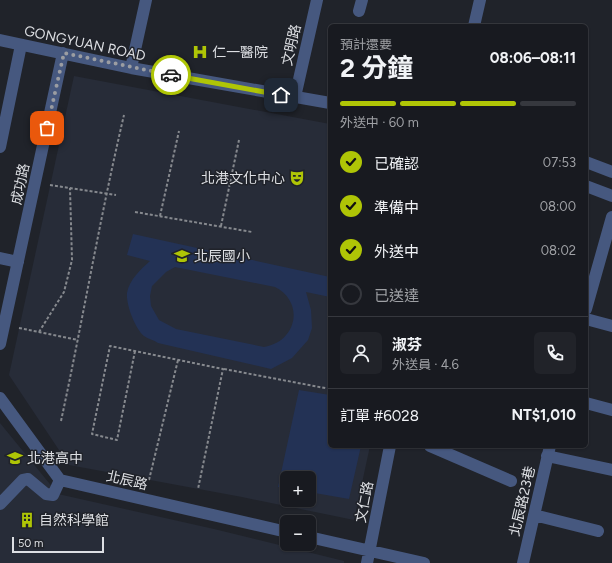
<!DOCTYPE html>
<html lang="zh-TW">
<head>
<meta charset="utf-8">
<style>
	body { margin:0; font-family:Figtree,"Noto Sans TC",sans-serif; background:#212329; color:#f1f3f6; height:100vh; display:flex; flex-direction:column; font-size:15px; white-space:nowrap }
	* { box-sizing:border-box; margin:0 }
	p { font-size:13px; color:#9fa1a5 }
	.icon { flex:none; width:22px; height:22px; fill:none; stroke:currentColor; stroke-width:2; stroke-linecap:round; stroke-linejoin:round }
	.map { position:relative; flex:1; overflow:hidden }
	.panel { position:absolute; left:328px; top:24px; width:260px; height:424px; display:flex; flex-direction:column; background:#181a20; border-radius:6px; box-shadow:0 1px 3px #0004,0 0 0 1px #36383e }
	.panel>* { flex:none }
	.buttons { position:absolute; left:280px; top:471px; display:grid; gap:8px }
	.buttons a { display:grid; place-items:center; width:36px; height:36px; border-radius:6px; background:#181a20; box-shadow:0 1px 3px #0004,0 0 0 1px #36383e; font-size:20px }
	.scale { position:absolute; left:12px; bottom:10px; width:92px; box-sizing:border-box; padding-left:4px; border:2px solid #dddfe3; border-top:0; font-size:11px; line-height:14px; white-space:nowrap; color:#dddfe3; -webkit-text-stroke:3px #20232a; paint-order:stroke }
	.pin { position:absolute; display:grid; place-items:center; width:34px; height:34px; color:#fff; margin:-17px; border-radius:8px; box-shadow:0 2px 6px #0006 }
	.courier { position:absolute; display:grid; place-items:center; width:40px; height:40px; margin:-20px; border:3px solid #afc506; border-radius:50%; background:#fff; color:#222; box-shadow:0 1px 5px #0007 }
	.summary em { font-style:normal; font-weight:700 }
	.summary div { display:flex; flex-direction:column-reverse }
	.summary { display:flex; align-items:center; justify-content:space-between; height:68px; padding:0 12px }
	h1 { font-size:26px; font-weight:700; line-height:30px }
	.bar { display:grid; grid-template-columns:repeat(4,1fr); gap:6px 4px; align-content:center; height:48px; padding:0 12px }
	.bar i { height:5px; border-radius:3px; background:#36383e }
	.bar .selected { background:#afc506 }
	.bar p { grid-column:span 4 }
	.line { display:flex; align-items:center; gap:10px; padding:0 12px; border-top:1px solid #36383e }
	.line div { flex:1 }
	.round { display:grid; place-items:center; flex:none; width:42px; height:42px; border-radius:6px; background:#212329 }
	ol { padding:0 12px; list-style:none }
	li { display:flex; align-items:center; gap:12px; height:44px }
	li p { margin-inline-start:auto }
	li .icon { padding:4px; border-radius:50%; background:#afc506; color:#111; stroke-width:4 }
	li:last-child { color:#9fa1a5 }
	li i { width:22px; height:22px; border:2px solid #36383e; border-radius:50% }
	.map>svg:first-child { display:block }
	.built { fill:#272c38; fill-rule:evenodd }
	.green { fill:#233255; fill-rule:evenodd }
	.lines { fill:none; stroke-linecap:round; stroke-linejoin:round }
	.path { stroke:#86898e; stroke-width:2; stroke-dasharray:3 2; stroke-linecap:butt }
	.minor { stroke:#46587f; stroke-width:12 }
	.done { stroke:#9b9da2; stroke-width:4; stroke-dasharray:0 7.2 }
	.route { stroke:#afc506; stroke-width:5 }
	.labels { text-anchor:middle; stroke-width:3; stroke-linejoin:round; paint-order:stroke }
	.street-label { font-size:14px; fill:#dddfe3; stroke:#20232a }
	.poi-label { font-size:14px; fill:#dddfe3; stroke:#20232a; text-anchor:start }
</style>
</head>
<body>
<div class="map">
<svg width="612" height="563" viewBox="0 0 612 563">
	<rect width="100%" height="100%" fill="#20232a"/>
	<path class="built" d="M74,76L330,124V446H370L354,520L242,497L69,465L9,375ZM287,478H309V500H287Z
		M0,423L58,494L214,529L344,561V563H0Z"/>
	<path class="green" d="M133,234L330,277V297L306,292L311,310L312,328L308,340L292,358L271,369L158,343C154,340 148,339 144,336C135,328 126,305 127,293C129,280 141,269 150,261L127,255ZM175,267L275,287C305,302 297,342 264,347L176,329L159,320L151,306L150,296L152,286L166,272Z
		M299,390L330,395V446H361L349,499L309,492V478H287V488L278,487Z"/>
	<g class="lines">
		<path class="path" d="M50,185L116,195
			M135,212L252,232
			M160,216L179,131
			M221,226L239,140
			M19,328L78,340
			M39,332L64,292L72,260L70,188
			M135,351L117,440L92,434L110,346L223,369L198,489
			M224,369L330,389
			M61,421C83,319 100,217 124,115
			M149,480L178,360"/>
		<path class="minor" d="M359,11L362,0
			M474,26L480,0
			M0,40L131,68L330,103
			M131,68L146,0
			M295,97L317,0
			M0,147L21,45
			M586,162L612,172
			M586,186L612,196
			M0,258L18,262
			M586,309L612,217
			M586,319L612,326
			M0,344L63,53
			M0,398L60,480L287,532
			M586,403L612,410
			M430,446L511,481
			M547,456L612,470
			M0,504L23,480L28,479L46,494L53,495L60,480
			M534,515L598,531
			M309,537L424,563
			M367,563L390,446
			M523,563L550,446"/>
	</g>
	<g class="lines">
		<path class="done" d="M47,128L64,53L171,75"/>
		<path class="route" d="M171,75L281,95"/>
	</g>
	<defs>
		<symbol id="hospital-bare" viewBox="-9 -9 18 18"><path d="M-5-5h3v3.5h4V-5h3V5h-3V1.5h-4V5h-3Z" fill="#afc506" stroke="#20232a" stroke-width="2.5" paint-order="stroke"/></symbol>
		<symbol id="theatre-bare" viewBox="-9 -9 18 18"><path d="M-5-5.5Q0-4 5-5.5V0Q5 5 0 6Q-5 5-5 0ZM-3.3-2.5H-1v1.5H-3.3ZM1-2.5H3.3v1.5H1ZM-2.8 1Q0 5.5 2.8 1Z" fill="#afc506" stroke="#20232a" stroke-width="2.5" paint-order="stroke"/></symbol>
		<symbol id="school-bare" viewBox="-9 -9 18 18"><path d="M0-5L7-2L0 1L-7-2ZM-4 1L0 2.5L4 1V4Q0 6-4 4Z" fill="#afc506" stroke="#20232a" stroke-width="2.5" paint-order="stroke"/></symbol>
		<symbol id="building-bare" viewBox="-9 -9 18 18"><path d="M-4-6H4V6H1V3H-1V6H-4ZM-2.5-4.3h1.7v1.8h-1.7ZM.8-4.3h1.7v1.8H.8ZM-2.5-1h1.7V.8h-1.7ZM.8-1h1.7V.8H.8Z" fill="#afc506" stroke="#20232a" stroke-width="2.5" paint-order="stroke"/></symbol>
	</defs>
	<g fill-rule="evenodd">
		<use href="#hospital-bare" x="189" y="41" width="22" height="22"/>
		<use href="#theatre-bare" x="286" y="167" width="22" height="22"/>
		<use href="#school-bare" x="171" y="245" width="22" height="22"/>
		<use href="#school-bare" x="4" y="447" width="22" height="22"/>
		<use href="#building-bare" x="16" y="509" width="22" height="22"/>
	</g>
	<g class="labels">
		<g class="street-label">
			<text transform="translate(85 43) rotate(12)" y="5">GONGYUAN ROAD</text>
			<text transform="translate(291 45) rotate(-77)" y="5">文明路</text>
			<text transform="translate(20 184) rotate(-78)" y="5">成功路</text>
			<text transform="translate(127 480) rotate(13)" y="5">北辰路</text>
			<text transform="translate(522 501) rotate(-77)" y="5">北辰路23巷</text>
			<text transform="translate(364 502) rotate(-79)" y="5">文仁路</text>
		</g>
		<g class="poi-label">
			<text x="212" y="57">仁一醫院</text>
			<text x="285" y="183" text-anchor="end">北港文化中心</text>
			<text x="194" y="261">北辰國小</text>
			<text x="27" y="463">北港高中</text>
			<text x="39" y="525">自然科學館</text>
		</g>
	</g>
</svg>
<div class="buttons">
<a>+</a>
<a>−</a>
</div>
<div class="scale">50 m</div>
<div class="pin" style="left:47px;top:128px;background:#ea580c"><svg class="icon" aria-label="bag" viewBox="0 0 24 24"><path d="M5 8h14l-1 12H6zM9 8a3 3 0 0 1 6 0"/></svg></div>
<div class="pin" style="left:281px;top:95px;background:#1f2937"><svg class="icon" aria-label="home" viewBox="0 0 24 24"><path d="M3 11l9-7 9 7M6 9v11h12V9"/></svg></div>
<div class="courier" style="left:171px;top:75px"><svg class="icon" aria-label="car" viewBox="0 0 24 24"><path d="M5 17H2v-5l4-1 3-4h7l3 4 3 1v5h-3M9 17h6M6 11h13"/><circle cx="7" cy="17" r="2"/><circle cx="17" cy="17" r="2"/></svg></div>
<section class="panel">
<div class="summary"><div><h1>2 分鐘</h1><p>預計還要</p></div><em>08:06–08:11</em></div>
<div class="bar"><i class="selected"></i><i class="selected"></i><i class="selected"></i><i></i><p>外送中 · 60 m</p></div>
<ol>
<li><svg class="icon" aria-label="check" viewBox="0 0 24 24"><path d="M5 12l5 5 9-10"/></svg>已確認<p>07:53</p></li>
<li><svg class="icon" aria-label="check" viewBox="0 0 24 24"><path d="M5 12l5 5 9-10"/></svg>準備中<p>08:00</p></li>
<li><svg class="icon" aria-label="check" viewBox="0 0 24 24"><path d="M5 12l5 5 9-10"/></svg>外送中<p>08:02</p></li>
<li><i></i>已送達</li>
</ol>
<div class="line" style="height:72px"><a class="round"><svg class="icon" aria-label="person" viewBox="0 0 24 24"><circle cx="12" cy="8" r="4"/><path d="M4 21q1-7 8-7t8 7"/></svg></a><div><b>淑芬</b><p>外送員 · 4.6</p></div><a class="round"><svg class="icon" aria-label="phone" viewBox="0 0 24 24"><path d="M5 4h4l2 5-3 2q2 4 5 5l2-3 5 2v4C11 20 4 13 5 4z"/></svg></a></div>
<div class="line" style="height:52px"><div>訂單 #6028</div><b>NT$1,010</b></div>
</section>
</div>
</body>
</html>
